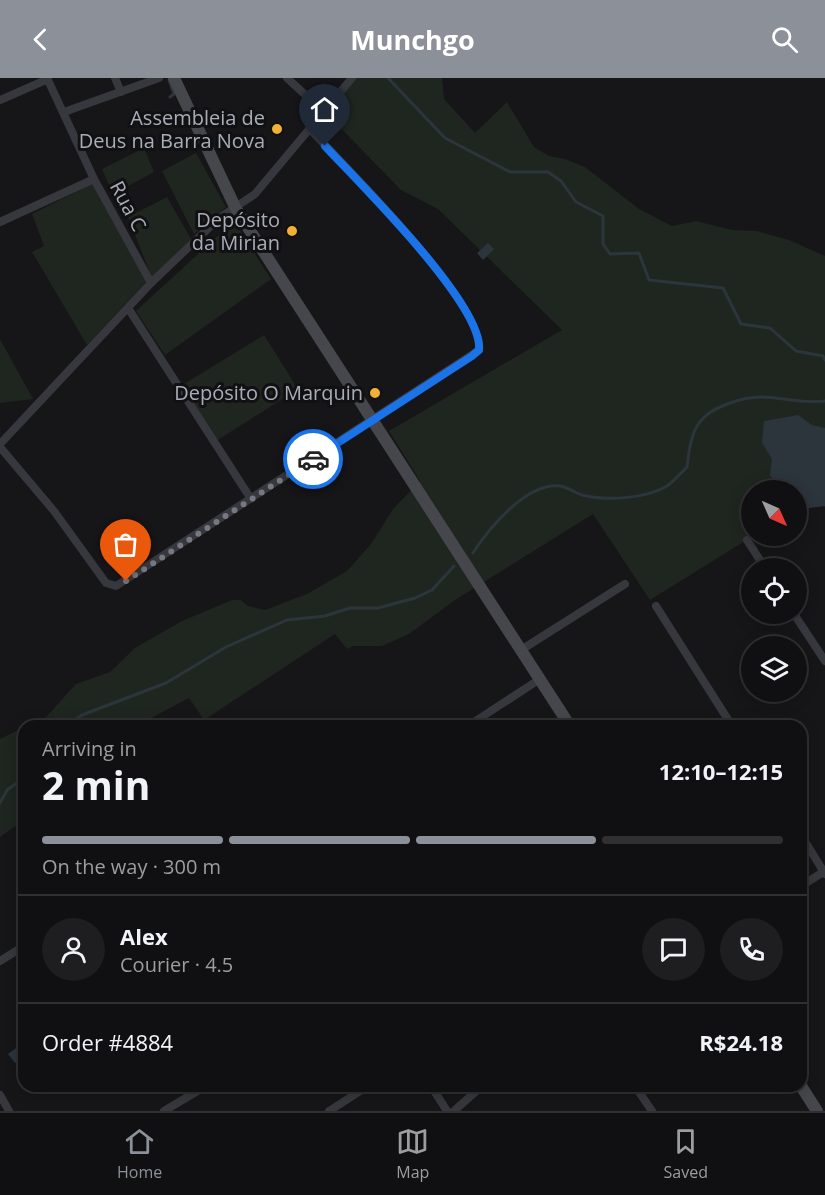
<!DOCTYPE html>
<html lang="en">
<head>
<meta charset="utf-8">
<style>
	body { margin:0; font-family:"Open Sans",sans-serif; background:#1e1e20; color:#f1f3f6; height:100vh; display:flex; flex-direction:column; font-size:22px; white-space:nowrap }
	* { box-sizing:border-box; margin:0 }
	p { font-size:20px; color:#9c9d9f }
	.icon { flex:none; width:33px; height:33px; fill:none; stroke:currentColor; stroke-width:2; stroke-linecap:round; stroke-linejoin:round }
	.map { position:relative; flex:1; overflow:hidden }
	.side { position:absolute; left:18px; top:642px; width:789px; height:372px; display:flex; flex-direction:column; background:#101012; border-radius:18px; box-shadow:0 3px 15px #0003,0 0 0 2px #303032 }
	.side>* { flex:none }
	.needle { width:39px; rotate:135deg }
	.buttons { position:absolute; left:741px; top:402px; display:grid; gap:12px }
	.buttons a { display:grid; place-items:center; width:66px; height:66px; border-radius:50%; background:#101012; box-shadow:0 3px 15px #0003,0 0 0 2px #303032; font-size:30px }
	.pin { position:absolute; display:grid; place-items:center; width:51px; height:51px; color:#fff; margin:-62px -26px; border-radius:50% 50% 50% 0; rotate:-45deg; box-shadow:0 0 6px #0007 }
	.pin .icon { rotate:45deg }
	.courier { position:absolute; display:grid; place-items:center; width:60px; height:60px; margin:-30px; border:4px solid #1a73e8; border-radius:50%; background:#fff; color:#222; box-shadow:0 2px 8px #0007 }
	.headline em { font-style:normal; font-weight:700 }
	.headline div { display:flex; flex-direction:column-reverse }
	.headline { display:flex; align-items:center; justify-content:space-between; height:102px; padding:0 24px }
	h1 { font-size:39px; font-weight:700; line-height:45px }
	.bar { display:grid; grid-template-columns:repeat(4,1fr); gap:9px 6px; align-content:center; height:72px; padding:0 24px }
	.bar i { height:8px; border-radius:4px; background:#303032 }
	.bar .on { background:#8c9099 }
	.bar p { grid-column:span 4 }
	.line { display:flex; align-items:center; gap:15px; padding:0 24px; border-top:2px solid #303032 }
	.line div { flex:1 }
	.round { display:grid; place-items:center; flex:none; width:63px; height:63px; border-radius:32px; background:#1e1e20 }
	header { display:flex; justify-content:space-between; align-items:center; height:78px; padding:0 24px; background:#8c9099; color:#fff; font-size:27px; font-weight:700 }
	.tab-bar { display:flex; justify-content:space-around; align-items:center; height:84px; border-top:2px solid #303032; background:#101012; font-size:16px; color:#9c9d9f }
	.tab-bar a { display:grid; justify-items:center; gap:3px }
	.tab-bar .on { color:#8c9099 }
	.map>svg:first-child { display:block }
	.green { fill:#1e261f }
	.water { fill:#2c353c }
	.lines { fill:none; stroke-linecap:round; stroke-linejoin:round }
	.stream { stroke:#2c353c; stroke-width:3 }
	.street { stroke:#37383d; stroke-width:8 }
	.secondary { stroke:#45474d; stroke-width:12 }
	.done { stroke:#757880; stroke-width:6; stroke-dasharray:0 10.8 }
	.route { stroke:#1a73e8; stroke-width:8 }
	.poi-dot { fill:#f2b134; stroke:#111113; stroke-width:2 }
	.labels { text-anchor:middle; stroke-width:6; stroke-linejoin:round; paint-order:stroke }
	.poi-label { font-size:20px; fill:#a8adb8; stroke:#111113; text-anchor:end }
	.street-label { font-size:20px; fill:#a8adb8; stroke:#111113 }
</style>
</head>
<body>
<header><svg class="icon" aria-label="back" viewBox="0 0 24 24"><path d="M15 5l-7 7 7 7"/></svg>Munchgo<svg class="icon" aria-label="search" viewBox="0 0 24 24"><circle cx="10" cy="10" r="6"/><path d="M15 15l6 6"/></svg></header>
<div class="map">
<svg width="825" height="1033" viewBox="0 0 825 1033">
	<rect width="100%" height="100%" fill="#161618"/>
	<path class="green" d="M356,0H442L444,21L475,55L507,24L534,69L549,78L565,81L585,89L639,131L672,148L696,143L732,152L757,153L789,162L825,178V429L815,426L797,433L796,412H752L753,458L650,522L593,436L455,522L409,556L382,568H353L347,571L335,556L204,642L189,620L136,648H26L46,639L76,606L110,594L135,570L182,543L232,522H241L248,528L265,532L307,516L347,493L371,466L393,431L420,403L389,353L562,252L438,131L401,112L326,35Z
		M144,70L154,94L113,116L102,91Z
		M196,75L226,129L194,156L162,93Z
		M94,105L146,204L87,267L32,174L44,168L32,136Z
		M167,119L191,161L152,200L128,139Z
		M234,143L271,201L165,277L136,233Z
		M264,257L298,311L216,363L179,309Z
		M0,261L33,321L0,325Z
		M24,649V742L0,759V661Z"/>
	<path class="water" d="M488,165L494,171L483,182L477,175Z
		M798,337L812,347L825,350V428L802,431L797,423L796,412H788L770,398L772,381L762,365L764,343Z
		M23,965L24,979L15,985L8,976Z"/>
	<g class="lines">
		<path class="stream" d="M388,0L445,60L510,94H548L561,103L576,124L603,138V166L610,176L639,175L649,202L723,210L741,246L770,250L796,273L823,278L825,282
			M169,2L174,16L170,19
			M473,475C489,450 527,404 560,408C568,409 575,415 582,417C606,423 645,421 667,408C674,403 681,395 687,389C689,374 690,358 699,345C710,329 742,319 761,319C783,319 803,326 825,323
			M66,648L82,637L166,605L226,569L287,542L325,538L350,530H378L415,520L432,512L454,488
			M0,725L7,712L24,700"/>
		<path class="street" d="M47,0L94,101L151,205
			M115,0L121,14
			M287,0L323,33
			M0,22L48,1
			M64,34L159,0
			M0,144L94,101
			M128,230L251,421
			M0,366L151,205L219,140L255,116L352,0
			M0,369L54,433L106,505L116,508L479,272C484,226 344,88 309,50
			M747,462L765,490
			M656,528L732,648
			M794,536L825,583
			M521,572L625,506
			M468,648L540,601
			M801,757L825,796
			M801,808L825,793
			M0,883L24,868
			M431,1008L447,1033
			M635,1008L652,1033
			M0,1017L9,1033
			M164,1033L206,1008
			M329,1033L368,1008
			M454,1033L482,1008"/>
		<path class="secondary" d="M174,0L236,131L570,648
			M801,1008L817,1033"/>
	</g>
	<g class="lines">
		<path class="done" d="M126,503L313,381"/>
		<path class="route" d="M313,381L472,278L479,272C484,227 358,104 325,68"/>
	</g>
	<g class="poi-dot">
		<circle cx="277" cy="51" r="6"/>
		<circle cx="292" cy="153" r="6"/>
		<circle cx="375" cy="315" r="6"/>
	</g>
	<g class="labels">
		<g class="poi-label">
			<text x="265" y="47">Assembleia de<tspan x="265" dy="23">Deus na Barra Nova</tspan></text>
			<text x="280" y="149">Depósito<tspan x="280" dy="23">da Mirian</tspan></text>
			<text x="363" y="322">Depósito O Marquin</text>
		</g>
		<g class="street-label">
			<text transform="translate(128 128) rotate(62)" y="7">Rua C</text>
		</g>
	</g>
</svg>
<div class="buttons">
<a><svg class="needle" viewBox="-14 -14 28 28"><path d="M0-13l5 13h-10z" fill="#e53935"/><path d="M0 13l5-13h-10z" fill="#9c9d9f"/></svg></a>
<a><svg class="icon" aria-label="locate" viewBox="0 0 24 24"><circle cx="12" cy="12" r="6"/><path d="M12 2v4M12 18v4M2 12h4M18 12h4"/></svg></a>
<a><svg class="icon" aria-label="layers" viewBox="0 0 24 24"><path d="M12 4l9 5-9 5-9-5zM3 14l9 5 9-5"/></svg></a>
</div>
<div class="pin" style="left:126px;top:503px;background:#ea580c"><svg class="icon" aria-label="bag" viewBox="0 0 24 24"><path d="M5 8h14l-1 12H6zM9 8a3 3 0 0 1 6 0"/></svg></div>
<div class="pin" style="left:325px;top:68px;background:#1f2937"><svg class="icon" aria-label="home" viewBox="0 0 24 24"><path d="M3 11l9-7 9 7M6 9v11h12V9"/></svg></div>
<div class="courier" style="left:313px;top:381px"><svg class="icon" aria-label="car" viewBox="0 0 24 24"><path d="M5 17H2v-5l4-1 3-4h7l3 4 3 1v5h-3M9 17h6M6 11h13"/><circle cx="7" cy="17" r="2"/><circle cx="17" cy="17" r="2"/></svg></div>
<section class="side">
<div class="headline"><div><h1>2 min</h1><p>Arriving in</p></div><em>12:10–12:15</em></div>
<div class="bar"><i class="on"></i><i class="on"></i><i class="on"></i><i></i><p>On the way · 300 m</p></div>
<div class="line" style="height:108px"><a class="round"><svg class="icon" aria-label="person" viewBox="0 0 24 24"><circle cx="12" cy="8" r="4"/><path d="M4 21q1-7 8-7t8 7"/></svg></a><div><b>Alex</b><p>Courier · 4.5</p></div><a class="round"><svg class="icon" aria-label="chat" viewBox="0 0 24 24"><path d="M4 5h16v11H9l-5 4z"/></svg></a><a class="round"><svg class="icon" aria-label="phone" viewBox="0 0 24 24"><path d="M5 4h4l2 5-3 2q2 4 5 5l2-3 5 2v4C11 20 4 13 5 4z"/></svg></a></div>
<div class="line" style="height:78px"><div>Order #4884</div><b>R$24.18</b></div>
</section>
</div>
<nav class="tab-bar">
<a class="on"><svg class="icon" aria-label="home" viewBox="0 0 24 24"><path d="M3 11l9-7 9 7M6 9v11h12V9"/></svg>Home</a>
<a><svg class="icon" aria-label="map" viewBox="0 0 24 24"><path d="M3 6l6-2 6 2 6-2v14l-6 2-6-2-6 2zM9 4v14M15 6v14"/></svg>Map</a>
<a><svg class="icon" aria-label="saved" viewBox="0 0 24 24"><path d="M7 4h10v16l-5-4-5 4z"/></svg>Saved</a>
</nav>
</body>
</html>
